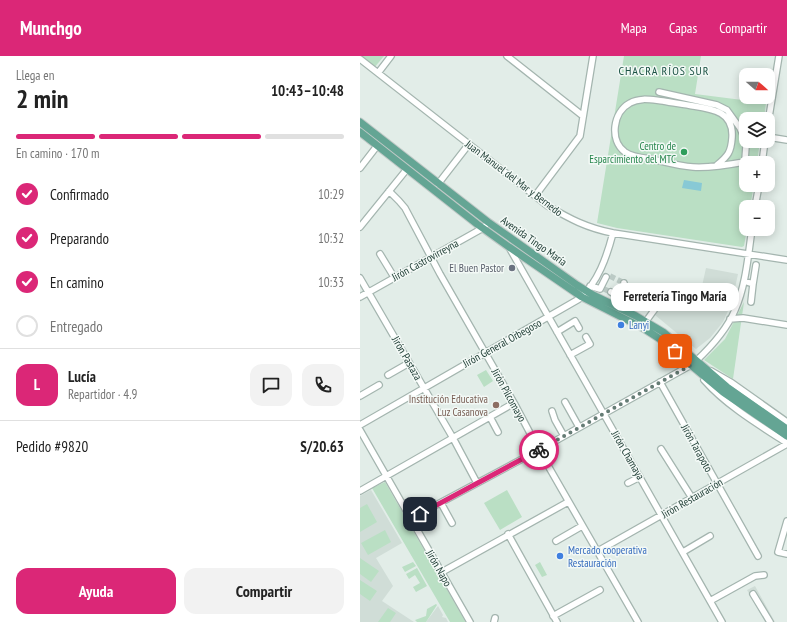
<!DOCTYPE html>
<html lang="es">
<head>
<meta charset="utf-8">
<style>
	body { margin:0; font-family:"PT Sans Narrow",sans-serif; background:#f2f2f2; color:#222; height:100vh; display:flex; flex-direction:column; font-size:15px; white-space:nowrap }
	* { box-sizing:border-box; margin:0 }
	p { font-size:13px; color:#767676 }
	.icon { flex:none; width:22px; height:22px; fill:none; stroke:currentColor; stroke-width:2; stroke-linecap:round; stroke-linejoin:round }
	.map { position:relative; flex:1; overflow:hidden }
	.sheet { display:flex; flex-direction:column; background:#fff; width:360px }
	.sheet>* { flex:none }
	.needle { width:26px; rotate:110deg }
	.fabs { position:absolute; left:379px; top:12px; display:grid; gap:8px }
	.fabs a { display:grid; place-items:center; width:36px; height:36px; border-radius:8px; background:#fff; box-shadow:0 2px 10px #0003; font-size:20px }
	.pin { position:absolute; display:grid; place-items:center; width:34px; height:34px; color:#fff; margin:-17px; border-radius:8px; box-shadow:0 2px 6px #0006 }
	.courier { position:absolute; display:grid; place-items:center; width:40px; height:40px; margin:-20px; border:3px solid #db2777; border-radius:50%; background:#fff; color:#222; box-shadow:0 1px 5px #0007 }
	.bubble { position:absolute; height:28px; border-radius:12px; background:#fff; box-shadow:0 2px 10px #0003; font-size:13px; font-weight:600; line-height:28px; text-align:center }
	.head em { font-style:normal; font-weight:600 }
	.head div { display:flex; flex-direction:column-reverse }
	.head { display:flex; align-items:center; justify-content:space-between; height:68px; padding:0 16px }
	h1 { font-size:26px; font-weight:600; line-height:30px }
	.bar { display:grid; grid-template-columns:repeat(4,1fr); gap:6px 4px; align-content:center; height:48px; padding:0 16px }
	.bar i { height:5px; border-radius:3px; background:#e0e0e0 }
	.bar .current { background:#db2777 }
	.bar p { grid-column:span 4 }
	.line { display:flex; align-items:center; gap:10px; padding:0 16px; border-top:1px solid #e0e0e0 }
	.line div { flex:1 }
	.round { display:grid; place-items:center; flex:none; width:42px; height:42px; border-radius:12px; background:#f2f2f2 }
	ol { padding:0 16px; list-style:none }
	li { display:flex; align-items:center; gap:12px; height:44px }
	li p { margin-inline-start:auto }
	li .icon { padding:4px; border-radius:50%; background:#db2777; color:#fff; stroke-width:4 }
	li:last-child { color:#767676 }
	li i { width:22px; height:22px; border:2px solid #e0e0e0; border-radius:50% }
	.cta { display:flex; gap:8px; margin-top:auto; padding:8px 16px }
	.cta a { flex:1; height:46px; border-radius:12px; background:#db2777; color:#fff; font-size:16px; font-weight:600; line-height:46px; text-align:center }
	.cta a+a { background:#f2f2f2; color:#222 }
	header { display:flex; align-items:center; gap:24px; box-sizing:border-box; height:56px; padding:0 20px; background:#db2777; color:#fff }
	header strong { font-size:19px }
	nav { display:flex; gap:22px; margin-inline-start:auto; font-size:14px }
	main { display:flex; flex:1; min-height:0 }
	.map>svg:first-child { display:block }
	.built { fill:#d0ddd7 }
	.green { fill:#badfc4 }
	.water { fill:#88c9d5 }
	.lines { fill:none; stroke-linecap:round; stroke-linejoin:round }
	.minor-tunnel { stroke:#bbcac5; stroke-width:5.5; stroke-dasharray:5.5 3; stroke-linecap:butt }
	.minor-casing { stroke:#a4b5af; stroke-width:8 }
	.major-casing { stroke:#c1c9c7; stroke-width:9 }
	.minor { stroke:#fff; stroke-width:5.5 }
	.major { stroke:#64a594; stroke-width:7 }
	.done { stroke:#657c75; stroke-width:4; stroke-dasharray:0 7.2 }
	.route { stroke:#db2777; stroke-width:5 }
	.leisure-dot { fill:#2e9e5b; stroke:#f3f9f6; stroke-width:1.5 }
	.worship-dot { fill:#6b7280; stroke:#f3f9f6; stroke-width:1.5 }
	.shop-dot { fill:#3f7fe0; stroke:#f3f9f6; stroke-width:1.5 }
	.education-dot { fill:#8d6e63; stroke:#f3f9f6; stroke-width:1.5 }
	.labels { text-anchor:middle; stroke-width:3; stroke-linejoin:round; paint-order:stroke }
	.leisure-label { font-size:11px; fill:#27864d; stroke:#f3f9f6; text-anchor:end }
	.street-label { font-size:11px; fill:#213f37; stroke:#f3f9f6 }
	.worship-label { font-size:11px; fill:#5b616d; stroke:#f3f9f6; text-anchor:end }
	.shop-label { font-size:11px; fill:#366cbe; stroke:#f3f9f6; text-anchor:start }
	.education-label { font-size:11px; fill:#785e54; stroke:#f3f9f6; text-anchor:end }
	.neighbourhood-label { font-size:12px; letter-spacing:1px; fill:#1c5345; stroke:#f3f9f6 }
</style>
</head>
<body>
<header>
<strong>Munchgo</strong>
<nav><a>Mapa</a><a>Capas</a><a>Compartir</a></nav>
</header>
<main>
<section class="sheet">
<div class="head"><div><h1>2 min</h1><p>Llega en</p></div><em>10:43–10:48</em></div>
<div class="bar"><i class="current"></i><i class="current"></i><i class="current"></i><i></i><p>En camino · 170 m</p></div>
<ol>
<li><svg class="icon" aria-label="check" viewBox="0 0 24 24"><path d="M5 12l5 5 9-10"/></svg>Confirmado<p>10:29</p></li>
<li><svg class="icon" aria-label="check" viewBox="0 0 24 24"><path d="M5 12l5 5 9-10"/></svg>Preparando<p>10:32</p></li>
<li><svg class="icon" aria-label="check" viewBox="0 0 24 24"><path d="M5 12l5 5 9-10"/></svg>En camino<p>10:33</p></li>
<li><i></i>Entregado</li>
</ol>
<div class="line" style="height:72px"><b class="round" style="background:#db2777;color:#fff">L</b><div><b>Lucía</b><p>Repartidor · 4.9</p></div><a class="round"><svg class="icon" aria-label="chat" viewBox="0 0 24 24"><path d="M4 5h16v11H9l-5 4z"/></svg></a><a class="round"><svg class="icon" aria-label="phone" viewBox="0 0 24 24"><path d="M5 4h4l2 5-3 2q2 4 5 5l2-3 5 2v4C11 20 4 13 5 4z"/></svg></a></div>
<div class="line" style="height:52px"><div>Pedido #9820</div><b>S/20.63</b></div>
<div class="cta"><a>Ayuda</a><a>Compartir</a></div>
</section>
<div class="map">
<svg width="427" height="566" viewBox="0 0 427 566">
	<rect width="100%" height="100%" fill="#e2ede8"/>
	<path class="built" d="M346,212L378,218L372,246L363,266L350,282L336,293L295,259L313,230L340,239Z
		M11,434L42,487L16,502L33,530L22,545L54,566H0V440Z
		M395,530L415,566H405L387,534Z
		M78,550L83,559L82,561L86,562L88,566H66Z"/>
	<path class="green" d="M0,0H24L14,12Z
		M264,0H341L335,38L406,47L404,63H386V85H400L397,107H386V129H394L390,151H386L387,173L384,190L382,191L257,172L237,167Z
		M384,246L373,323L344,304L365,283Z
		M126,314L133,325L124,331L117,319Z
		M25,426L105,565V566H90L12,432Z
		M147,434L162,461L140,474L124,447Z
		M7,448L17,466L0,476V452Z
		M25,474L31,486L8,499L1,487Z
		M0,502L19,515L11,526L0,518Z
		M53,506L56,510L45,516L42,511Z
		M180,506L187,519L182,521L175,509Z
		M57,512L67,530L56,536L53,531L60,527L55,519L49,523L46,518Z
		M0,524L17,535L10,545L0,538Z
		M76,548L77,549L66,566H57L55,564L66,560L67,553Z
		M28,552L36,557L30,566H18Z"/>
	<path class="water" d="M324,124L342,127L341,135L322,132Z"/>
	<g class="lines">
		<path class="minor-tunnel" d="M250,220L264,227
			M244,233L251,236"/>
		<defs>
			<path id="minor" d="M147,0L223,60
				M0,3L188,150C210,163 227,172 253,177L427,204
				M18,17L31,0
				M383,29H386
				M299,36L357,49L367,54L380,72L383,79L386,90L384,118L386,121
				M408,67L419,0
				M408,81L427,84
				M402,107L405,85
				M357,109C368,100 371,96 372,82C374,56 353,53 333,50C323,48 313,47 303,45C292,44 280,41 270,47C253,56 249,84 265,96C272,101 283,102 291,103C305,106 319,110 333,111C350,112 368,109 384,106
				M0,112L17,90
				M78,128L109,88
				M29,135L39,145L45,152L80,218L154,347L179,394L278,566
				M175,140L220,80L233,0
				M395,151L399,129
				M0,171L47,113
				M150,193L362,566
				M20,198L34,221
				M0,222L93,382L117,427
				M384,225L393,228L391,246
				M393,228L396,209
				M230,230L240,233L246,221
				M251,236L261,242
				M0,241L123,172L125,170
				M259,251C260,244 266,234 264,227
				M370,263L383,262L427,269
				M284,268L308,235
				M197,276L215,265L219,272
				M210,299L230,288L226,281
				M336,305C352,290 367,273 375,254C386,229 388,200 392,173
				M351,315L372,327L427,366
				M28,319L49,307
				M344,324C367,350 399,369 427,387
				M300,326L398,500
				M0,340L19,329
				M205,346L219,371
				M192,355L195,364L204,380
				M130,361L138,376
				M0,369L219,243C238,227 247,200 253,177
				M0,374L110,566
				M301,393L332,442
				M268,427L280,421
				M0,435L154,347
				M81,447L92,467
				M50,463L179,394L331,309
				M427,465L418,496L427,498
				M148,478L197,566
				M196,485L222,470
				M238,495L427,388
				M323,496L350,480
				M82,516L208,446
				M393,538L410,566
				M350,545L395,520L404,519
				M193,560L240,534
				M134,566L135,562"/>
			<path id="major" d="M0,66L128,166L217,229L233,239L276,260L303,276L367,331L427,373
				M0,76L117,168L149,191L222,241L283,272L300,283L363,336L427,380"/>
		</defs>
		<use href="#minor" class="minor-casing"/>
		<use href="#major" class="major-casing"/>
		<use href="#minor" class="minor"/>
		<use href="#major" class="major"/>
	</g>
	<g class="lines">
		<path class="done" d="M179,394L331,309L315,295"/>
		<path class="route" d="M60,458L179,394"/>
	</g>
	<circle class="leisure-dot" cx="324" cy="96" r="4"/>
	<circle class="worship-dot" cx="152" cy="212" r="4"/>
	<g class="shop-dot">
		<circle cx="261" cy="269" r="4"/>
		<circle cx="200" cy="500" r="4"/>
	</g>
	<circle class="education-dot" cx="136" cy="349" r="4"/>
	<g class="labels">
		<g class="leisure-label">
			<text x="316" y="94">Centro de<tspan x="316" dy="13">Esparcimiento del MTC</tspan></text>
		</g>
		<g class="street-label">
			<text transform="translate(154 122) rotate(37)" y="4">Juan Manuel del Mar y Bernedo</text>
			<text transform="translate(174 185) rotate(35)" y="4">Avenida Tingo María</text>
			<text transform="translate(65 204) rotate(-29)" y="4">Jirón Castrovirreyna</text>
			<text transform="translate(142 287) rotate(-29)" y="4">Jirón General Orbegoso</text>
			<text transform="translate(47 302) rotate(60)" y="4">Jirón Pastaza</text>
			<text transform="translate(149 339) rotate(61)" y="4">Jirón Pilcomayo</text>
			<text transform="translate(337 392) rotate(61)" y="4">Jirón Tarapoto</text>
			<text transform="translate(268 399) rotate(60)" y="4">Jirón Chamaya</text>
			<text transform="translate(332 442) rotate(-30)" y="4">Jirón Restauración</text>
			<text transform="translate(79 512) rotate(60)" y="4">Jirón Napo</text>
		</g>
		<g class="worship-label">
			<text x="144" y="216">El Buen Pastor</text>
		</g>
		<g class="shop-label">
			<text x="269" y="273">Lanyi</text>
			<text x="208" y="498">Mercado cooperativa<tspan x="208" dy="13">Restauración</tspan></text>
		</g>
		<g class="education-label">
			<text x="128" y="347">Institución Educativa<tspan x="128" dy="13">Luz Casanova</tspan></text>
		</g>
		<g class="neighbourhood-label">
			<text x="304" y="19">CHACRA RÍOS SUR</text>
		</g>
	</g>
</svg>
<div class="fabs">
<a><svg class="needle" viewBox="-14 -14 28 28"><path d="M0-13l5 13h-10z" fill="#e53935"/><path d="M0 13l5-13h-10z" fill="#767676"/></svg></a>
<a><svg class="icon" aria-label="layers" viewBox="0 0 24 24"><path d="M12 4l9 5-9 5-9-5zM3 14l9 5 9-5"/></svg></a>
<a>+</a>
<a>−</a>
</div>
<div class="pin" style="left:315px;top:295px;background:#ea580c"><svg class="icon" aria-label="bag" viewBox="0 0 24 24"><path d="M5 8h14l-1 12H6zM9 8a3 3 0 0 1 6 0"/></svg></div>
<div class="pin" style="left:60px;top:458px;background:#1f2937"><svg class="icon" aria-label="home" viewBox="0 0 24 24"><path d="M3 11l9-7 9 7M6 9v11h12V9"/></svg></div>
<div class="courier" style="left:179px;top:394px"><svg class="icon" aria-label="bike" viewBox="0 0 24 24"><circle cx="6" cy="16" r="4"/><circle cx="18" cy="16" r="4"/><path d="M6 16l4-8h5l3 8M10 8l3 8H6M13 5h3"/></svg></div>
<div class="bubble" style="left:251px;top:227px;width:128px">Ferretería Tingo María</div>
</div>
</main>
</body>
</html>
